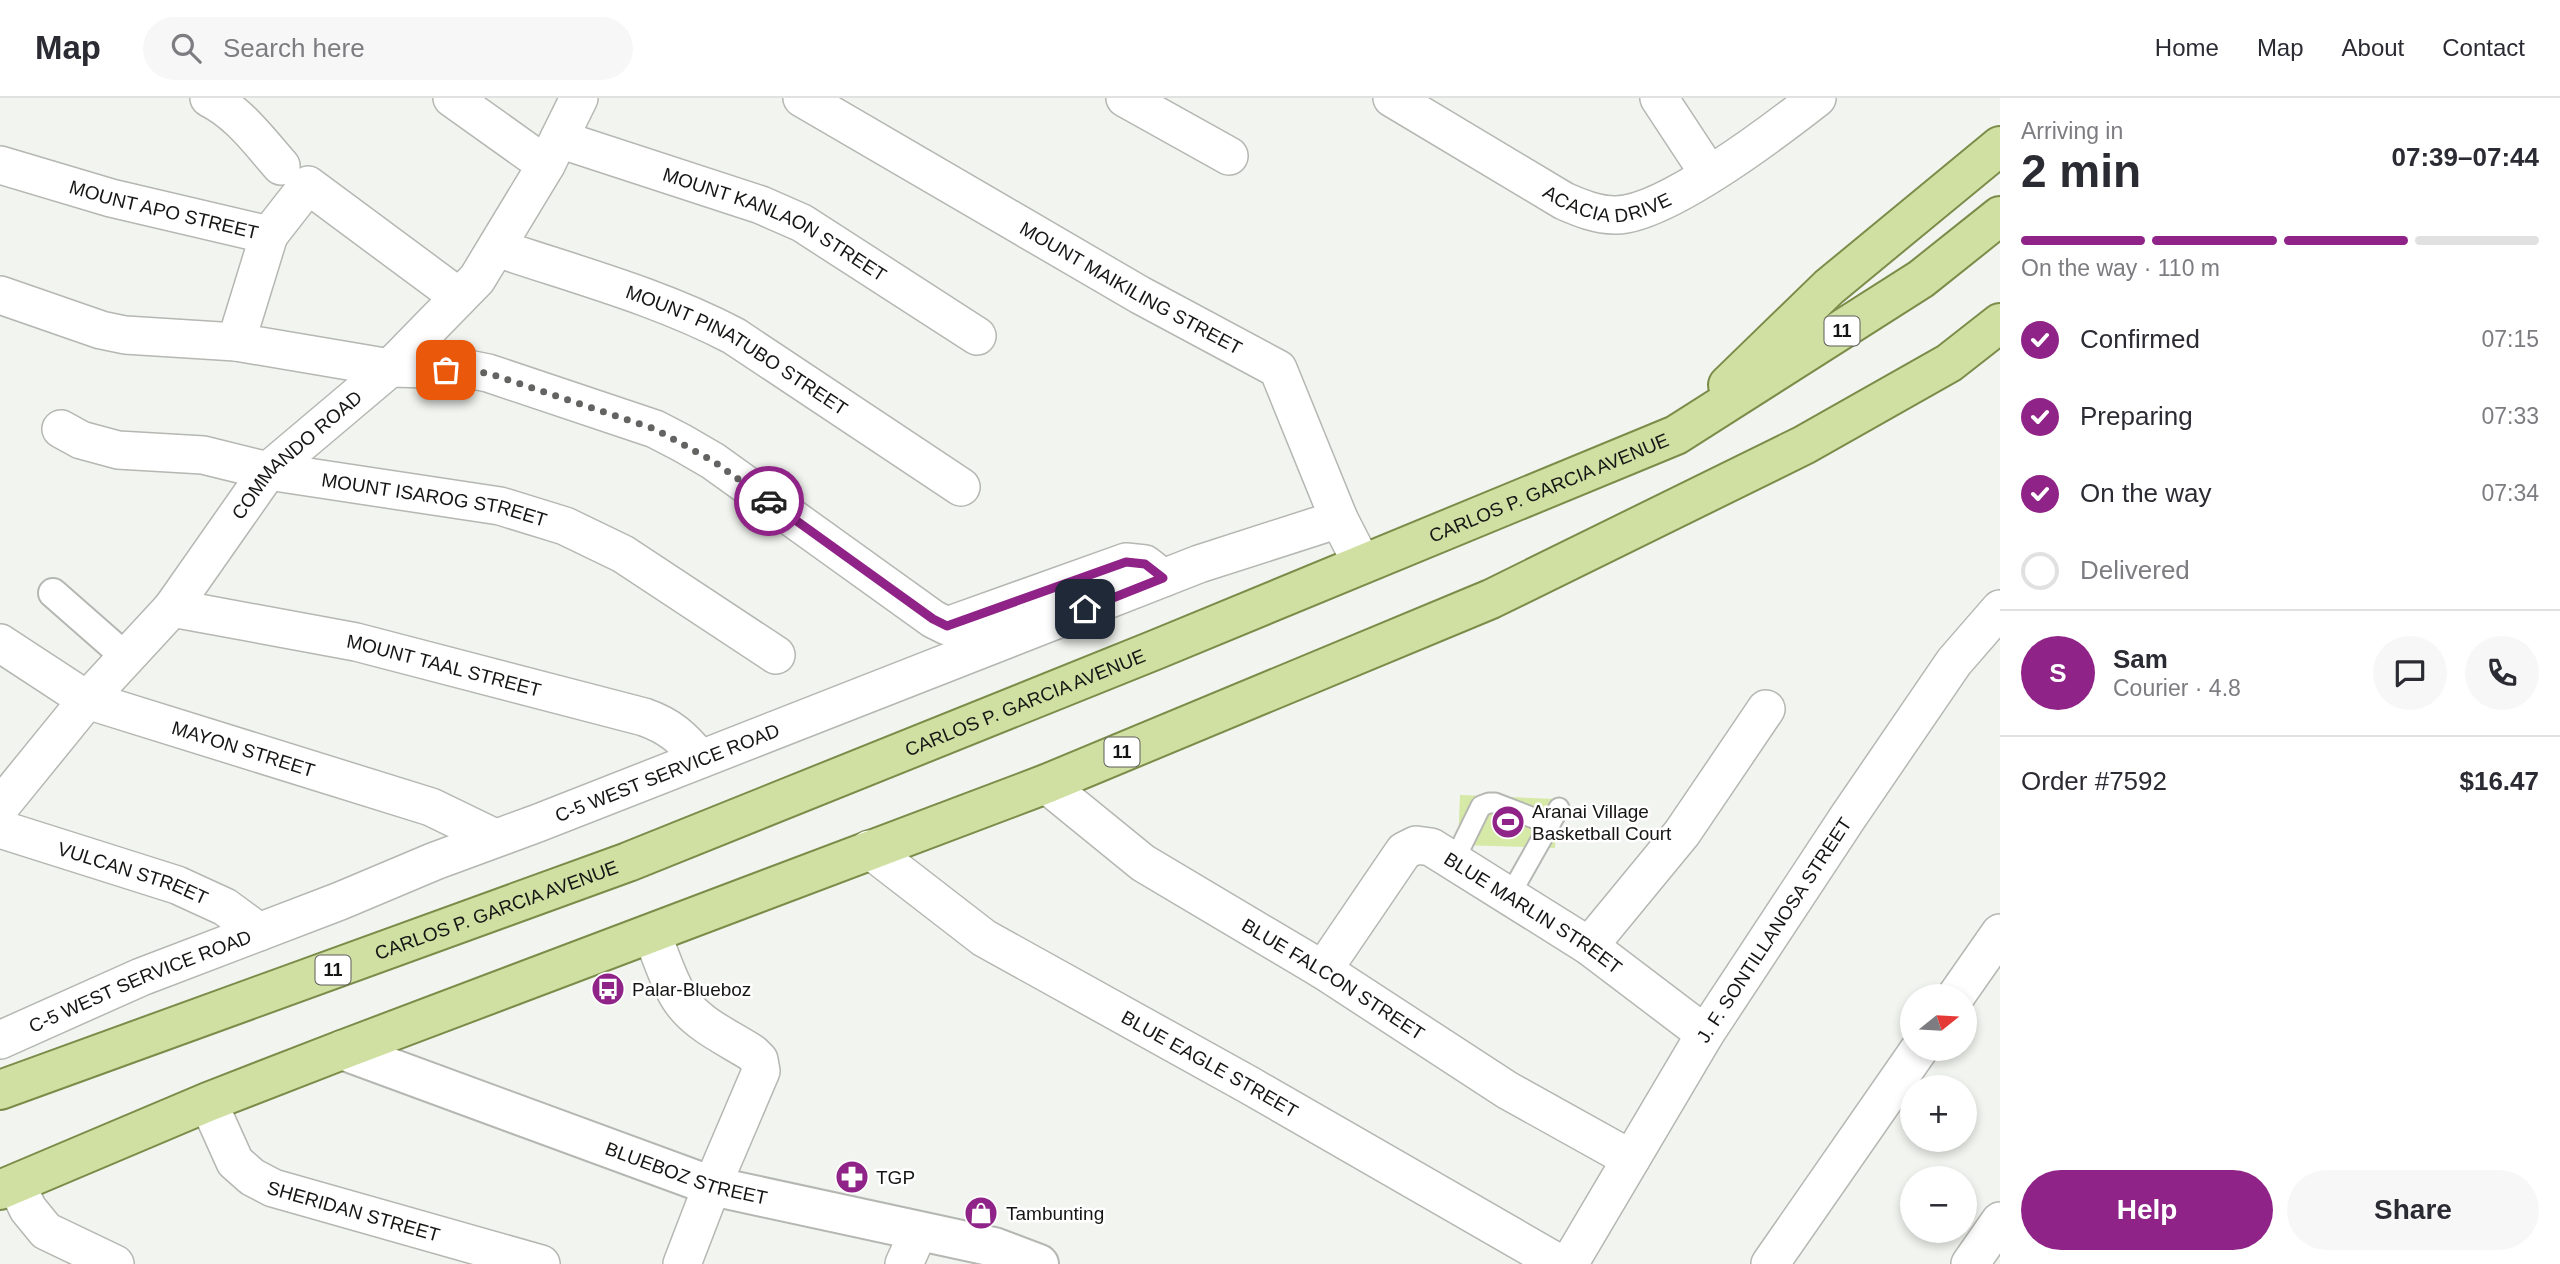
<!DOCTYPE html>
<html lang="en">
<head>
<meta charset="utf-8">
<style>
	body { margin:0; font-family:Helvetica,sans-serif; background:#f7f7f7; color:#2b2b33; height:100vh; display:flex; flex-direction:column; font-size:26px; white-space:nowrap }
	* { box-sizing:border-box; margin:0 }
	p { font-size:23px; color:#7c7c81 }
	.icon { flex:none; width:38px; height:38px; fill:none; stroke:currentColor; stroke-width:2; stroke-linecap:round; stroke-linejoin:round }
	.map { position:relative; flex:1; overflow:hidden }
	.side { display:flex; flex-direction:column; background:#fff; width:560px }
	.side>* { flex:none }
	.needle { width:46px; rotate:72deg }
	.buttons { position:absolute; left:1900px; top:886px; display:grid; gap:14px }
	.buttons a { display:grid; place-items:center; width:77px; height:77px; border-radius:50%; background:#fff; box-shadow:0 4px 10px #0003; font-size:35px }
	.pin { position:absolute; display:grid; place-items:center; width:60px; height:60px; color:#fff; margin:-30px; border-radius:14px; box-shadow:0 4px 10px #0006 }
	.courier { position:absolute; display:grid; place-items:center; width:70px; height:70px; margin:-35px; border:5px solid #8f2387; border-radius:50%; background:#fff; color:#222; box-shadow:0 2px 9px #0007 }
	.overview em { font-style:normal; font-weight:700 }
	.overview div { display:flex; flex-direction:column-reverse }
	.overview { display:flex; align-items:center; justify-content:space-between; height:119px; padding:0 21px }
	h1 { font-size:46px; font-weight:700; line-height:52px }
	.bar { display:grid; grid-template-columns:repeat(4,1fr); gap:10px 7px; align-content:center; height:84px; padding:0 21px }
	.bar i { height:9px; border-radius:5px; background:#e1e1e2 }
	.bar .on { background:#8f2387 }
	.bar p { grid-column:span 4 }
	.line { display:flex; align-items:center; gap:18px; padding:0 21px; border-top:2px solid #e1e1e2 }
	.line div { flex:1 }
	.round { display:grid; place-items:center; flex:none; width:74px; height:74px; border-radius:37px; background:#f7f7f7 }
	ol { padding:0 21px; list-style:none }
	li { display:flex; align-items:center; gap:21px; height:77px }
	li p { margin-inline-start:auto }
	li .icon { padding:7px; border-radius:50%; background:#8f2387; color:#fff; stroke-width:4 }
	li:last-child { color:#7c7c81 }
	li i { width:38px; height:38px; border:4px solid #e1e1e2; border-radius:50% }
	.primary-button { display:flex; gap:14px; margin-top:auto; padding:14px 21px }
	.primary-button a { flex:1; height:80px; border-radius:42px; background:#8f2387; color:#fff; font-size:28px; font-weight:700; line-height:80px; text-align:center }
	.primary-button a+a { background:#f7f7f7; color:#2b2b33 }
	header { display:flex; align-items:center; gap:42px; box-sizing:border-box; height:98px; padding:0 35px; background:#fff; border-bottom:2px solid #e1e1e2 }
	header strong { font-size:33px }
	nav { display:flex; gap:38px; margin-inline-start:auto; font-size:24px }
	.search { width:490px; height:63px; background:#f7f7f7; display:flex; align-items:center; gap:18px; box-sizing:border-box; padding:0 24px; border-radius:38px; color:#7c7c81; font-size:26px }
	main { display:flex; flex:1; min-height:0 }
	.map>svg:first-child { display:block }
	.grass { fill:#d6e9a6 }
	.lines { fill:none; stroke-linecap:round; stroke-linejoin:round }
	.service-casing { stroke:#b5b7b2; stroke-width:23 }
	.pedestrian-casing { stroke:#b5b7b2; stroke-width:32 }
	.minor-casing { stroke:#b5b7b2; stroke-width:40 }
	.tertiary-casing { stroke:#b5b7b2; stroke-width:42 }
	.primary-casing { stroke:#7b8c49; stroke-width:42 }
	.service { stroke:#fff; stroke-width:19 }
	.pedestrian { stroke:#fff; stroke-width:28 }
	.minor { stroke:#fff; stroke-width:37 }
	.tertiary { stroke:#fff; stroke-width:38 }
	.primary { stroke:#d0e0a3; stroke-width:38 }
	.done { stroke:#636461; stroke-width:7; stroke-dasharray:0 12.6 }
	.route { stroke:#8f2387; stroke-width:9 }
	.labels { text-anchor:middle; stroke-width:5; stroke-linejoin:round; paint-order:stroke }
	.shield { fill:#fff; stroke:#5c5d5b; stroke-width:2 }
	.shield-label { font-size:18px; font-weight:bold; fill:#161715 }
	.street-label { font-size:19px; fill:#161715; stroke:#fff }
	.poi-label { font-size:19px; fill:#161715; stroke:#fff; text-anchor:start }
</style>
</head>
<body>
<header>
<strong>Map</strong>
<div class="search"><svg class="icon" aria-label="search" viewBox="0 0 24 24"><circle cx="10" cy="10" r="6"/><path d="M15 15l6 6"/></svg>Search here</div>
<nav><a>Home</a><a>Map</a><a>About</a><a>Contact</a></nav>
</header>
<main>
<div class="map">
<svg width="2000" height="1166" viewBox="0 0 2000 1166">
	<rect width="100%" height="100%" fill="#f2f4ef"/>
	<path class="grass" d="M1460,697L1557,701L1555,750L1458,747Z"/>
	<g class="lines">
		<defs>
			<path id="service" d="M1454,763L1481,708L1489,705H1495L1549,726
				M1510,797L1559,710"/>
			<path id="pedestrian" d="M53,495L127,560"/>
			<g id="minor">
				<path d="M209,0C239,15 259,43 281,68"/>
				<path d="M452,0L546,67"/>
				<path id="s1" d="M802,0L1140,197L1278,271L1339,421L1362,466"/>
				<path d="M1125,0L1229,58"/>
				<path id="s2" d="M1392,0L1564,103C1580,110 1597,117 1615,117C1664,118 1776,32 1817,0"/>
				<path d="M1659,0L1709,76"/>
				<path id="s3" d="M559,41L761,107L802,125L977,238"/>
				<path id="s4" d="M0,67L111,100L269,137L308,87L459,199"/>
				<path d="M269,137L236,244L390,270L473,272L488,275L655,331L682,345L713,363L933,521L947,528L1126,464L1145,466L1163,480"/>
				<path id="s5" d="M497,150C577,177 660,199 734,238L961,389"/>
				<path d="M0,197L101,232L125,237L236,244"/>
				<path id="s6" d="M61,331L81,342L118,352L203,357L268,373L500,408L565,428L623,456L776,557"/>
				<path id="s7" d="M172,510L356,544L644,619C670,628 683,640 700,661"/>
				<path id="s8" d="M0,545L87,602L431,709L495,740"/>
				<path id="s9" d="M1046,686L1143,765L1323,872L1507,992L1631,1061"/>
				<path id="s10" d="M0,709L87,602L172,510L268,373L390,270L477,181L546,67L579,0"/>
				<path id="s11" d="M0,731L177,787L225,809L259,834"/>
				<path id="s12" d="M869,751L984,840L1249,987L1560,1166"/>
				<path d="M652,836C660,856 667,879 678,898C694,925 727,939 752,955L759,962L761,973L712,1088L682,1166"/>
				<path d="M1589,848L1682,735L1766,611"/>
				<path id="s13" d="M1323,872L1404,753L1416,747L1431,749L1589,848L1705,936"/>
				<path d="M1956,898L2000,835"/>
				<path id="s14" d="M0,942L141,879L340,803L435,763L538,725L1199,466L1339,421"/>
				<path id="s15" d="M208,1004L235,1064L252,1079L273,1090L541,1166"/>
				<path d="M16,1086L28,1111L46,1133L115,1166"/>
				<path d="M904,1166L919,1133"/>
				<path id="s16" d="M1569,1166L1705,936L1848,719L1954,564L2000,511"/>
				<path d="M1770,1166L1920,950"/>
				<path d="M1970,1166L2000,1123"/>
			</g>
			<g id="tertiary">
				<path id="s17" d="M342,952L712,1088L994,1149L1039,1166"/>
			</g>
			<g id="primary">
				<path d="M1728,287L1829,189L2000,48"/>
				<path id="s18" d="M0,992L628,764L1155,552L1676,337L1921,181L2000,118"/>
				<path d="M0,1092L208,1004L342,952L1046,686L1491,501L1804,347L1949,265L2000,225"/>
			</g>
		</defs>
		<use href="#service" class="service-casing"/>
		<use href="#pedestrian" class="pedestrian-casing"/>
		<use href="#minor" class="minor-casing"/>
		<use href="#tertiary" class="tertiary-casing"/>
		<use href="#primary" class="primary-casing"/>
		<use href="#service" class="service"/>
		<use href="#pedestrian" class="pedestrian"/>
		<use href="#minor" class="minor"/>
		<use href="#tertiary" class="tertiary"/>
		<use href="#primary" class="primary"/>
	</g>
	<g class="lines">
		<path class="done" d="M446,272L488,275L655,331L713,363L769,403"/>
		<path class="route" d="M769,403L933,521L947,528L1126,464L1145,466L1163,480L1085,511"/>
	</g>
	<defs>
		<symbol id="stadium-disc" viewBox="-11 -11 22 22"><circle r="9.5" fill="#8f2387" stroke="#fff"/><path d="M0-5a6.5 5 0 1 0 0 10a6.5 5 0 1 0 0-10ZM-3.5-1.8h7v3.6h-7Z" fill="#fff"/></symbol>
		<symbol id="bus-disc" viewBox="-11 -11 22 22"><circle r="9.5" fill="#8f2387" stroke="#fff"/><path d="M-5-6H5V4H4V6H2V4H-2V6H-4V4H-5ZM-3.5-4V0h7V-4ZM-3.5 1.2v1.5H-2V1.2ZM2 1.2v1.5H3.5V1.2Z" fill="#fff"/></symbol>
		<symbol id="pharmacy-disc" viewBox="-11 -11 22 22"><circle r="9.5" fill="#8f2387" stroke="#fff"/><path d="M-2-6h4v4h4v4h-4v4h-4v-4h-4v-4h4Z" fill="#fff"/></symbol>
		<symbol id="shop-disc" viewBox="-11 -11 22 22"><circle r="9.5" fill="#8f2387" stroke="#fff"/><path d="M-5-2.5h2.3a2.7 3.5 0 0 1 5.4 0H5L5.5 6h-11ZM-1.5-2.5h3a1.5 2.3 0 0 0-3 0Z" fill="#fff"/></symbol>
	</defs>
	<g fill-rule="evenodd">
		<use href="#stadium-disc" x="1489" y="705" width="38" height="38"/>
		<use href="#bus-disc" x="589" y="872" width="38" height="38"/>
		<use href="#pharmacy-disc" x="833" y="1060" width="38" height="38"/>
		<use href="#shop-disc" x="962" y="1096" width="38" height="38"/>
	</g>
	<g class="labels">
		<g class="shield">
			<rect x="1824.5" y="218.5" width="35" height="29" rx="5"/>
			<rect x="1104.5" y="639.5" width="35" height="29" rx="5"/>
			<rect x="315.5" y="857.5" width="35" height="29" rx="5"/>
		</g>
		<g class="shield-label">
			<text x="1842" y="239">11</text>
			<text x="1122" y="660">11</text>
			<text x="333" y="878">11</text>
		</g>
		<g class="street-label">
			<text dy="7" stroke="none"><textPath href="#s2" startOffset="245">ACACIA DRIVE</textPath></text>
			<text dy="7" stroke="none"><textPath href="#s4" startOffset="170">MOUNT APO STREET</textPath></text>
			<text dy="7" stroke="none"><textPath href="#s3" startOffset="233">MOUNT KANLAON STREET</textPath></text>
			<text dy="7" stroke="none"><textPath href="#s1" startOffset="380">MOUNT MAIKILING STREET</textPath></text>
			<text dy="7" stroke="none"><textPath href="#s5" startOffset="262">MOUNT PINATUBO STREET</textPath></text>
			<text dy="7" stroke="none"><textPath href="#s10" startOffset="462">COMMANDO ROAD</textPath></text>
			<text dy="7" stroke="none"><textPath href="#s18" startOffset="1662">CARLOS P. GARCIA AVENUE</textPath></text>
			<text dy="7" stroke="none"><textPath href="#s6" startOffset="382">MOUNT ISAROG STREET</textPath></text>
			<text dy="7" stroke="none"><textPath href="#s7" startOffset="278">MOUNT TAAL STREET</textPath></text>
			<text dy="7" stroke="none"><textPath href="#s18" startOffset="1096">CARLOS P. GARCIA AVENUE</textPath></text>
			<text dy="7" stroke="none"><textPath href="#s8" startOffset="268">MAYON STREET</textPath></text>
			<text dy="7" stroke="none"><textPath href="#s14" startOffset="719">C-5 WEST SERVICE ROAD</textPath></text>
			<text dy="7" stroke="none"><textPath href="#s11" startOffset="140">VULCAN STREET</textPath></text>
			<text dy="7" stroke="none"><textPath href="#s18" startOffset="528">CARLOS P. GARCIA AVENUE</textPath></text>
			<text dy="7" stroke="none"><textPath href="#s13" startOffset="294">BLUE MARLIN STREET</textPath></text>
			<text dy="7" stroke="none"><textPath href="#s16" startOffset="392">J. F. SONTILLANOSA STREET</textPath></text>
			<text dy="7" stroke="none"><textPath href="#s9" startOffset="348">BLUE FALCON STREET</textPath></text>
			<text dy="7" stroke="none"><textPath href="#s14" startOffset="152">C-5 WEST SERVICE ROAD</textPath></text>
			<text dy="7" stroke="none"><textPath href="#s12" startOffset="404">BLUE EAGLE STREET</textPath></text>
			<text dy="7" stroke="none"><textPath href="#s17" startOffset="366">BLUEBOZ STREET</textPath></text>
			<text dy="7" stroke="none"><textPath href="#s15" startOffset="196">SHERIDAN STREET</textPath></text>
		</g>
		<g class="poi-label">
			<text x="1532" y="720">Aranai Village<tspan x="1532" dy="22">Basketball Court</tspan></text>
			<text x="632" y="898">Palar-Blueboz</text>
			<text x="876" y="1086">TGP</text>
			<text x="1006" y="1122">Tambunting</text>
		</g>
	</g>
</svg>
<div class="buttons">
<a><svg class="needle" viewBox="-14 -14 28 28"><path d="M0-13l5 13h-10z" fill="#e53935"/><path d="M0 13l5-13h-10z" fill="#7c7c81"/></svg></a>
<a>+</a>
<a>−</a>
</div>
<div class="pin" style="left:446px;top:272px;background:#ea580c"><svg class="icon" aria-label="bag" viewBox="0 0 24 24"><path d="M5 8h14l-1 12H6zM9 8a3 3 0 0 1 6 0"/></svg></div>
<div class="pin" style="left:1085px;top:511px;background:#1f2937"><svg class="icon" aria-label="home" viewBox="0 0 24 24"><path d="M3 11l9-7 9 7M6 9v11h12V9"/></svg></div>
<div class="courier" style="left:769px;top:403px"><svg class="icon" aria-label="car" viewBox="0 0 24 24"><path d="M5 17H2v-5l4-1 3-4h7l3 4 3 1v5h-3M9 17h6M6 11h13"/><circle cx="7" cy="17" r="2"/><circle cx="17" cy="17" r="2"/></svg></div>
</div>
<section class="side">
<div class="overview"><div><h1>2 min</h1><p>Arriving in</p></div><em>07:39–07:44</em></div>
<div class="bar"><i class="on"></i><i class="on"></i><i class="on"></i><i></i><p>On the way · 110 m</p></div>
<ol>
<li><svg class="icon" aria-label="check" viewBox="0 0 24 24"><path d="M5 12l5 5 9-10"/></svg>Confirmed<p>07:15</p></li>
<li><svg class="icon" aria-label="check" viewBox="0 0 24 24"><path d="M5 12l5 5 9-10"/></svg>Preparing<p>07:33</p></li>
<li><svg class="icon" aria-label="check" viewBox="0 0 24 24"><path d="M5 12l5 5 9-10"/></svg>On the way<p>07:34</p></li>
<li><i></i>Delivered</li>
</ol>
<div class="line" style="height:126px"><b class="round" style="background:#8f2387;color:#fff">S</b><div><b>Sam</b><p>Courier · 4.8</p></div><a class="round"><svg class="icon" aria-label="chat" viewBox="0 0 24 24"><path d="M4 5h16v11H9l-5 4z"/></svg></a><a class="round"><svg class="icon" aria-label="phone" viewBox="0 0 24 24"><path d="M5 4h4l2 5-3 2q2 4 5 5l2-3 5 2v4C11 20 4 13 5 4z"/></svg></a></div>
<div class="line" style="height:91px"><div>Order #7592</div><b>$16.47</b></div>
<div class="primary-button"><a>Help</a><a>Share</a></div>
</section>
</main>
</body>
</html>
